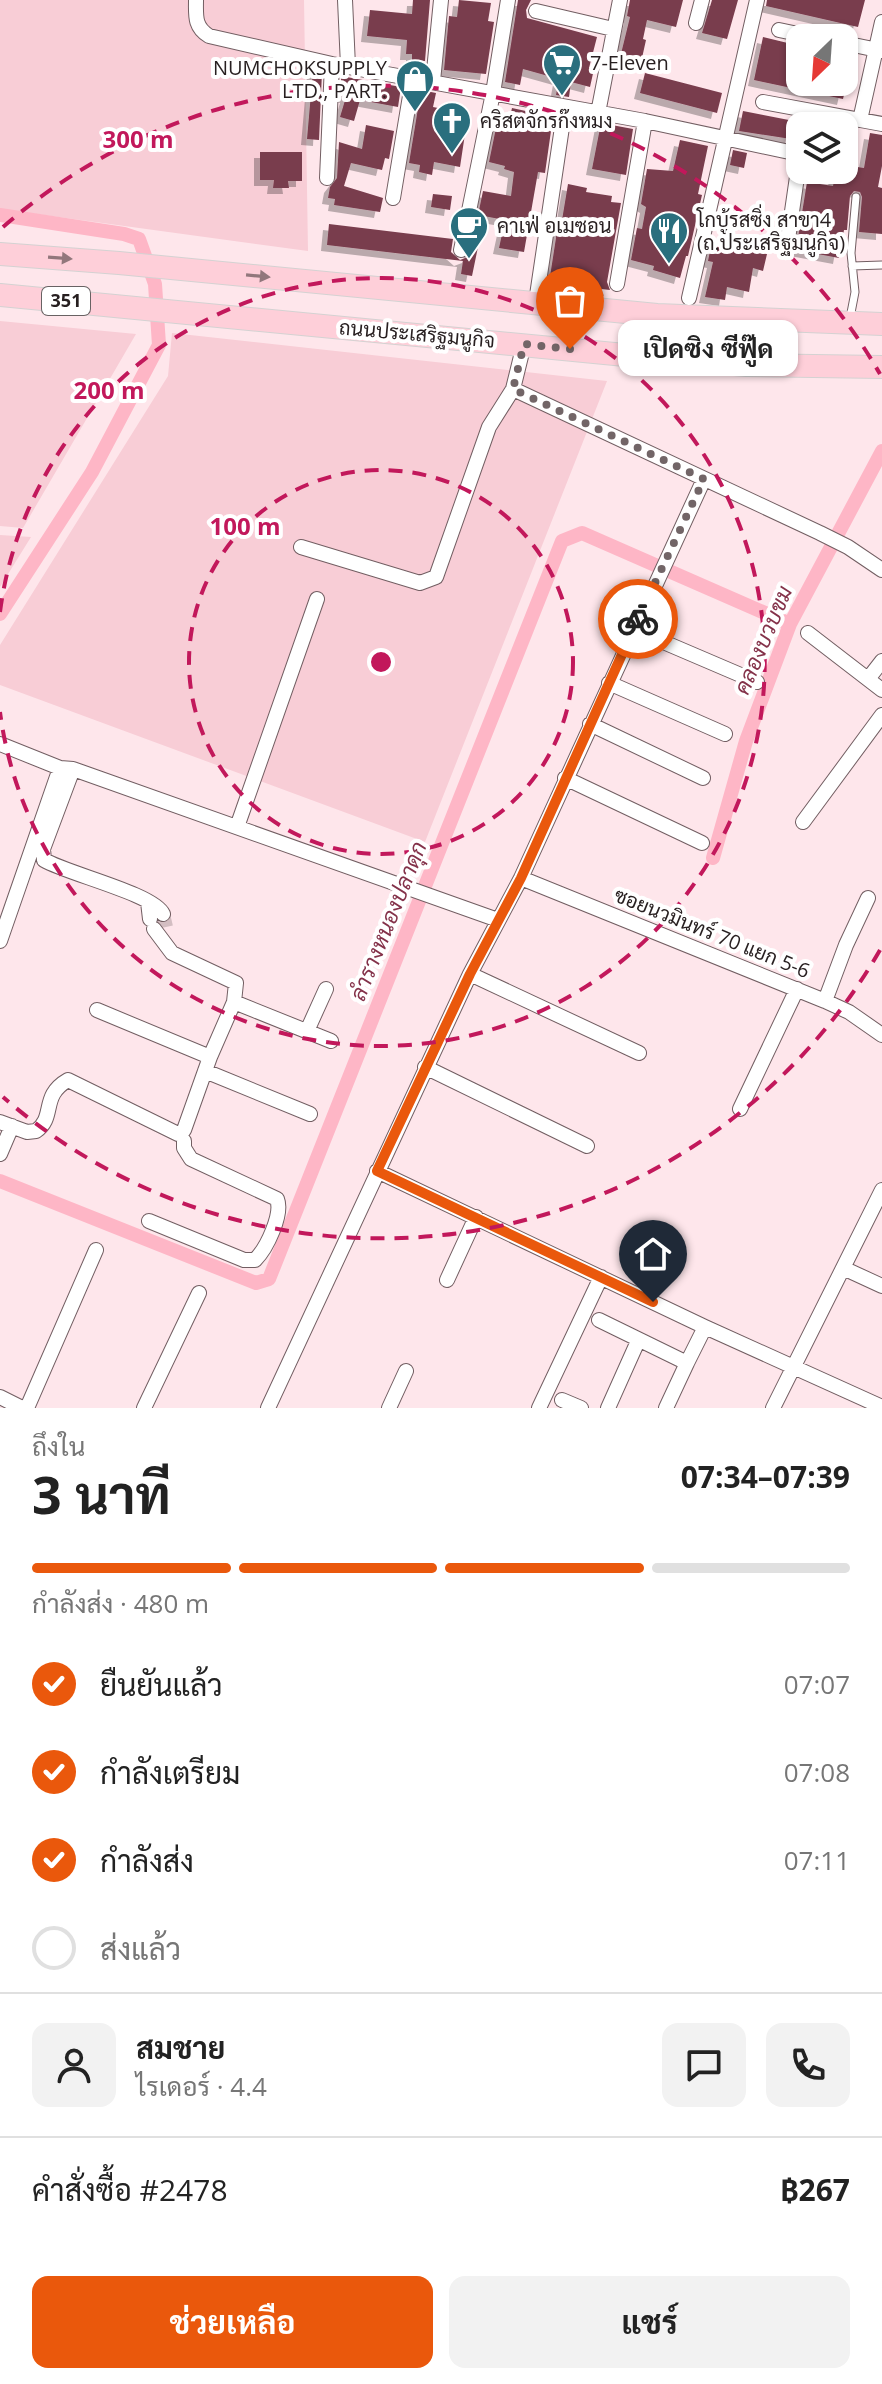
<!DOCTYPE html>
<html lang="th">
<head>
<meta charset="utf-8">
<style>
	body { margin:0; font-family:"Open Sans",Sarabun,sans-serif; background:#f2f2f2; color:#222; height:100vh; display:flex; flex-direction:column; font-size:30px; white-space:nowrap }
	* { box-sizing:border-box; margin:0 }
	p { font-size:26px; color:#767676 }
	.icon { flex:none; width:44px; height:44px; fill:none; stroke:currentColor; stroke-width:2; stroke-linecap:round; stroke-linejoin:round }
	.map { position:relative; height:1408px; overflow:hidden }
	.side { display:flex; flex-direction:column; background:#fff; flex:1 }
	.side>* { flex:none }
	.needle { width:52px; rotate:205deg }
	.tools { position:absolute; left:786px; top:24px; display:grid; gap:16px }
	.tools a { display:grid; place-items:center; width:72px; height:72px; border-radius:16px; background:#fff; box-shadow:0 2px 6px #0004; font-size:40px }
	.pin { position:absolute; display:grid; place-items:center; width:68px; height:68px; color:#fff; margin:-82px -34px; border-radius:50% 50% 50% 0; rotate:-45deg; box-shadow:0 0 8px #0007 }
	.pin .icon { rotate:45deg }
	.courier { position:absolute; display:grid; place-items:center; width:80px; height:80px; margin:-40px; border:6px solid #ea580c; border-radius:50%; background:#fff; color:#222; box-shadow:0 2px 10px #0007 }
	.bubble { position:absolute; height:56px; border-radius:16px; background:#fff; box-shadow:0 2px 6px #0004; font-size:26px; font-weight:700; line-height:56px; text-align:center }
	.head em { font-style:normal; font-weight:700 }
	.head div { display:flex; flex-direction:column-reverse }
	.head { display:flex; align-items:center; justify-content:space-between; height:136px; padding:0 32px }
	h1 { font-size:52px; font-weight:700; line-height:60px }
	.bar { display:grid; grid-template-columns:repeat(4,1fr); gap:12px 8px; align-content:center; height:96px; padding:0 32px }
	.bar i { height:10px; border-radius:6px; background:#e0e0e0 }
	.bar .selected { background:#ea580c }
	.bar p { grid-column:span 4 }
	.line { display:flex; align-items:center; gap:20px; padding:0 32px; border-top:2px solid #e0e0e0 }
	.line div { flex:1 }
	.round { display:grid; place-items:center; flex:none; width:84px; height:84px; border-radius:16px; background:#f2f2f2 }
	ol { padding:0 32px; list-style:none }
	li { display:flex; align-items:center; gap:24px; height:88px }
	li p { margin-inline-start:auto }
	li .icon { padding:8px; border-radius:50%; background:#ea580c; color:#fff; stroke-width:4 }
	li:last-child { color:#767676 }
	li i { width:44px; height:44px; border:4px solid #e0e0e0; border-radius:50% }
	.button { display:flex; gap:16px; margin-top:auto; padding:16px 32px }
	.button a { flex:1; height:92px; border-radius:16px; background:#ea580c; color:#fff; font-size:32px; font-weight:700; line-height:92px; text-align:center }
	.button a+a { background:#f2f2f2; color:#222 }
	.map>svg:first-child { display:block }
	.green { fill:#f8cdd6 }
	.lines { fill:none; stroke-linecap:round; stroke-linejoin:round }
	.canal { stroke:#feb6c6; stroke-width:14 }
	.building { fill:#793d4d; filter:url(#shadow) }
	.street-tunnel { stroke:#d3bec2; stroke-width:14; stroke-dasharray:14 7; stroke-linecap:butt }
	.lane-casing { stroke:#725e62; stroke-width:9 }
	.street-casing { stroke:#725e62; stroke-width:16 }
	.primary-casing { stroke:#d4d2d2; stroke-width:24 }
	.lane { stroke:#fff; stroke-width:7 }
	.street { stroke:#fff; stroke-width:14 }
	.primary { stroke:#fecfd9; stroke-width:22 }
	.oneway { fill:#92777c }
	.done { stroke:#726567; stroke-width:8; stroke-dasharray:0 14.4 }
	.route { stroke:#ea580c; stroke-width:10 }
	.ring { fill:none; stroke:#c2185b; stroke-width:4; stroke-dasharray:14 10 }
	.labels { text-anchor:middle; stroke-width:8; stroke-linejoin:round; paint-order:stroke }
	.shield { fill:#fff; stroke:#686263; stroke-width:2 }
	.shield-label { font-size:18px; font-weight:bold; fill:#271f20 }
	.poi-label { font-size:20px; fill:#271f20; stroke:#fff; text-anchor:start }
	.street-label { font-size:20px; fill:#271f20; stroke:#fff }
	.water-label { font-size:22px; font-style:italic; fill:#84324a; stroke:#fff }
	.centre { fill:#c2185b; stroke:#fff; stroke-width:4 }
	.ring-label { font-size:24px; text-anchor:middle; font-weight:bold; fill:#c2185b; stroke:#fff; stroke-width:8; stroke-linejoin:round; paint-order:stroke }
</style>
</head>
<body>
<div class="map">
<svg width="882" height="1408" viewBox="0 0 882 1408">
	<defs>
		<filter id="shadow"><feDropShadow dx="-6" dy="6" stdDeviation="0" flood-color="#0004"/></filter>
	</defs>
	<rect width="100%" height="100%" fill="#fee6eb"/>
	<path class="green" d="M0,0H304L308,251L0,209Z
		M0,321L136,334L23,528L0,526Z
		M172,333L607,381L425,842L0,685V645L168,376Z
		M0,535L31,537L0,587Z"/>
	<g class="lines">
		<path class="canal" d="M0,215L124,234L139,239L155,284L159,345L92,472L0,614
			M713,858L746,741L790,624L882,451
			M0,1181L256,1283L269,1279L562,541L582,533L790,624"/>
	</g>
	<path class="building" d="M413,0H430L425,61L412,60V54H406L407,40L367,36L370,10L412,14Z
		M459,0L491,3L488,21L494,22L486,74L444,70L449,16L457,17Z
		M518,0H531L526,10L527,18L597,37L589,68L594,69L590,87L571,82L569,97L556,95L559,79L523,69L520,85L505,82Z
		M630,0H683L676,27L647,20L643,39L646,40L640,67L619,62L630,17L627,16Z
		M712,0H738L727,39L702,33Z
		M767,0H865L858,27L766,6Z
		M763,37L800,46V82H847L843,99L754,80Z
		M313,70L322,72L319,140L307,139Z
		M645,73L722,93L717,113L640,93Z
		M341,76L401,87L398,107L360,100L354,121L340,117L346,97L341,96Z
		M421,90L436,93L433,107L468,114L460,167L434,162L432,175L419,172L420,165L409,163Z
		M512,108L553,117L545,173L538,172L524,252L499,248L505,220L478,215L483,191L511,196L514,172L504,169L505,166L489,162L497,123L508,126Z
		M743,111L794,121L791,139L739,131Z
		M601,123L633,129L626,175L592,169Z
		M366,125L394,131L389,159L385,158L382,170L351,163L344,186L383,198L380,212L334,205L335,199L328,198L330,187L337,178L339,142L362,149Z
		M870,133L882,135V166L878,187L882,188V234L859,232L862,197L860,192L854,191L850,196L847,230H844L839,258L796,250L807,182L833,186L836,170H844V165L864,168Z
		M680,140L708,146L698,194L702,195L688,256H686L680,278L653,270L654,266L631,260L637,228L642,229L646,207L641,204L647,169L673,171Z
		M733,150L747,153L744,168L730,165Z
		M260,152H302V181H288L289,188H273L274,180H260Z
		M568,184L587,188L586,192L612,196L611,202L621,203L607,282L610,290L549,283L558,225L561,226Z
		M433,194L452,196L450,210L431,207Z
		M329,224L453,239L451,252L460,260L468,257L472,246L478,247L472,276L461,274L463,261L327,245Z
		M711,246L767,254L763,271L753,268L749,292L727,287L725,300L705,297L713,262L708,261Z"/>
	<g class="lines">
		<path class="street-tunnel" d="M163,914L166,927"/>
		<defs>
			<path id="lane" d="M852,266L882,265
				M850,318L855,292L851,253L856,197"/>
			<path id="street" d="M196,0C196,15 194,27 209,36L332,64L645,121L794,153L800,158L799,163L787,246
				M345,0L348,66
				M536,11L613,29
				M696,23L702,0
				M779,30L817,38
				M844,43L882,51
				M433,81L441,0
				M763,102L882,124
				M598,113L620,0
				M860,120L882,22
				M327,178L332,64
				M393,198L413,78
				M461,250L493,93L508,0
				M617,284L645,121
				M689,298L757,0
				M536,302L565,107
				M513,389L820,533L848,547L882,570
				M301,547L420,583L436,577L489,427L513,389L524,344
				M633,629L757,682
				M808,633L882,690
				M868,679L882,661
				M609,683L725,734
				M590,724L703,778
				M0,744L60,768L73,769L498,920
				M73,769L43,849L44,860C68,874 154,894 163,914
				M565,778L702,843
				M803,822L882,715
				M237,827L317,599
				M521,878L825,1001L849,1012L882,1035
				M148,902L150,919
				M154,929L172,953L236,983L234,1002L210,1057L184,1130
				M0,941L60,768
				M470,974L639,1053
				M825,1001L846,945L868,898
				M234,1002L331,1041
				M97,1010L210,1057
				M307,1031L326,989
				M425,1067L587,1146
				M205,1071L310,1114
				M740,1109L797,989
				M0,1122L27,1132L36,1131C56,1117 40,1096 68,1080L178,1134
				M0,1154L12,1126
				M377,1171L705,1327L882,1407
				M149,1221L244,1260H255C267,1248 283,1214 277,1199L191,1159L184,1148V1141
				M843,1268L882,1286
				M447,1280L476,1217
				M599,1320L687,1363L666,1408
				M687,1363L705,1327
				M0,1397L22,1408
				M562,1400L581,1408
				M27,1408L96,1250
				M144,1408L199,1293
				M268,1408L470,974L521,878L704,479
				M389,1408L406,1371
				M539,1408L601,1277
				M608,1408L638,1341
				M773,1408L882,1190"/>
			<path id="primary" d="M0,254L119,263L657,315L882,324
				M0,295L656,358L747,365L882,367"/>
		</defs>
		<use href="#lane" class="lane-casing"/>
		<use href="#street" class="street-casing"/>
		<use href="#primary" class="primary-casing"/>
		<use href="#lane" class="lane"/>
		<use href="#street" class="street"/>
		<use href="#primary" class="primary"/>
	</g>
	<defs><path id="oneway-solid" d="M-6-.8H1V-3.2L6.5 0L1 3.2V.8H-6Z" transform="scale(2)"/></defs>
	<g class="oneway">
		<use href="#oneway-solid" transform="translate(60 258) rotate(4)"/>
		<use href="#oneway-solid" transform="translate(258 276) rotate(5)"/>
	</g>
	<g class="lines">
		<path class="done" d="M570,349L524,344L513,389L704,479L638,619"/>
		<path class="route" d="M638,619L521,878L470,974L377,1171L653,1302"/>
	</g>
	<g class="ring">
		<circle cx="381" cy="662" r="192"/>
		<path d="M0 612A384 384 0 1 1 0 712"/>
		<path d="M880 950A576 576 0 0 1 3 1097M3 227A576 576 0 0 1 880 374"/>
	</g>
	<defs>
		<symbol id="supermarket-pin" viewBox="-11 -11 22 30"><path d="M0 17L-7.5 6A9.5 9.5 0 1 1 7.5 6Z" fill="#2a6f7e" stroke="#fff"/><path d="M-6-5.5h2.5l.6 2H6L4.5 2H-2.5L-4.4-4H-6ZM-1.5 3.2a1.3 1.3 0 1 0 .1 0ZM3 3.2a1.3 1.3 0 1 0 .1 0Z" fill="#fff"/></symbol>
		<symbol id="shop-pin" viewBox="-11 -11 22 30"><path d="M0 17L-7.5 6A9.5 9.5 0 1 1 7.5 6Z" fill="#2a6f7e" stroke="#fff"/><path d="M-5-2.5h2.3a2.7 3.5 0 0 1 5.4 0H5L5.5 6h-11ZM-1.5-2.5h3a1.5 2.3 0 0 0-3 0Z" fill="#fff"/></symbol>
		<symbol id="church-pin" viewBox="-11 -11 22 30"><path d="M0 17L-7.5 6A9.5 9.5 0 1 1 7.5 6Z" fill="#2a6f7e" stroke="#fff"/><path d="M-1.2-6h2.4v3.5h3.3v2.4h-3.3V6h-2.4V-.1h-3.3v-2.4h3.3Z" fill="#fff"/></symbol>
		<symbol id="cafe-pin" viewBox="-11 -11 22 30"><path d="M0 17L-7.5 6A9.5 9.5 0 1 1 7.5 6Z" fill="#2a6f7e" stroke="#fff"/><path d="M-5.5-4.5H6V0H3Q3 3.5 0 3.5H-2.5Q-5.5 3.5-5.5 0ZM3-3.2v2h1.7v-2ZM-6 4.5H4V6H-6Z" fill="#fff"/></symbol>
		<symbol id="restaurant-pin" viewBox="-11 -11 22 30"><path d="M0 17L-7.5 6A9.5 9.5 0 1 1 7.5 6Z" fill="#2a6f7e" stroke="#fff"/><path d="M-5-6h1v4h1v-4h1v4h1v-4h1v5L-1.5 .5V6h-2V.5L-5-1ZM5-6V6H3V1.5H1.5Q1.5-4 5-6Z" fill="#fff"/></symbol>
	</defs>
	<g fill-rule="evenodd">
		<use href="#supermarket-pin" x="540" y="41" width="44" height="60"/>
		<use href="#shop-pin" x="393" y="57" width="44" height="60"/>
		<use href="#church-pin" x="430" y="99" width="44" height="60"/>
		<use href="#cafe-pin" x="447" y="204" width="44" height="60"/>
		<use href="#restaurant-pin" x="647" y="209" width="44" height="60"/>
	</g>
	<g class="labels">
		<rect class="shield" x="42" y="287" width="48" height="28" rx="6"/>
		<g class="shield-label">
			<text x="66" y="307">351</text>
		</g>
		<g class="poi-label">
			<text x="590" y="70">7-Eleven</text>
			<text x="387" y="75" text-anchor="end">NUMCHOKSUPPLY<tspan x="387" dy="23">LTD., PART.</tspan></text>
			<text x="480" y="128">คริสตจักรก๊งหมง</text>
			<text x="697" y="227">โกบู้รสซิ่ง สาขา4<tspan x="697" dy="23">(ถ.ประเสริฐมนูกิจ)</tspan></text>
			<text x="497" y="233">คาเฟ่ อเมซอน</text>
		</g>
		<g class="street-label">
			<text transform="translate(417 334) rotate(5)" y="7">ถนนประเสริฐมนูกิจ</text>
			<text transform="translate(712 933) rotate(22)" y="7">ซอยนวมินทร์ 70 แยก 5-6</text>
		</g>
		<g class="water-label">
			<text transform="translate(763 640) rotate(-67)" y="8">คลองบวบขม</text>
			<text transform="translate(388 921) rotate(-68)" y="8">ลำรางหนองปลาดุก</text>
		</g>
	</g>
	<circle cx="381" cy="662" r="12" class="centre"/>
	<g class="ring-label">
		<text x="138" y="148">300 m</text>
		<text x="109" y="399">200 m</text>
		<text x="245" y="535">100 m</text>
	</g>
</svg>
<div class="tools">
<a><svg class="needle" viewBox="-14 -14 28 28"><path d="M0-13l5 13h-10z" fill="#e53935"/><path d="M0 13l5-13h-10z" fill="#767676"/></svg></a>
<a><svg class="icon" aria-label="layers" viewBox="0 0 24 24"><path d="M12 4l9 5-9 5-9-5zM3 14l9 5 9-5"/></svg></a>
</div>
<div class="pin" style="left:570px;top:349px;background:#ea580c"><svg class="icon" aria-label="bag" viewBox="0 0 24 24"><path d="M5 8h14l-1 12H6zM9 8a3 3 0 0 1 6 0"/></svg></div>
<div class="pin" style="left:653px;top:1302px;background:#1f2937"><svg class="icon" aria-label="home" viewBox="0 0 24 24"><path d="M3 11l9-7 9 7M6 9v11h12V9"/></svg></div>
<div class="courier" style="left:638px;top:619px"><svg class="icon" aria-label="bike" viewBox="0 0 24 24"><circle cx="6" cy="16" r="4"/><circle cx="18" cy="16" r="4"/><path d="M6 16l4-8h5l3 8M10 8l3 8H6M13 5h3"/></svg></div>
<div class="bubble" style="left:618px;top:320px;width:180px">เปิดซิง ซีฟู๊ด</div>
</div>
<section class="side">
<div class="head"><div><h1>3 นาที</h1><p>ถึงใน</p></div><em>07:34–07:39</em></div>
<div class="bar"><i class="selected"></i><i class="selected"></i><i class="selected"></i><i></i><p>กำลังส่ง · 480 m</p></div>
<ol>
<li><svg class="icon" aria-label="check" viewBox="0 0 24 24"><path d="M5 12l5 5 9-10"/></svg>ยืนยันแล้ว<p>07:07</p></li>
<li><svg class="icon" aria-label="check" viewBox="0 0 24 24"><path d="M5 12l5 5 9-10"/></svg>กำลังเตรียม<p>07:08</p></li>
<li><svg class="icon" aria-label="check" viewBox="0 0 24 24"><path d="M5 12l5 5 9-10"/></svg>กำลังส่ง<p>07:11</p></li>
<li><i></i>ส่งแล้ว</li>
</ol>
<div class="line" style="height:144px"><a class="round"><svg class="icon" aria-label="person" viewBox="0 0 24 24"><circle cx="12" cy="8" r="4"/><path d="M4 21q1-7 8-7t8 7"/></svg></a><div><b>สมชาย</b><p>ไรเดอร์ · 4.4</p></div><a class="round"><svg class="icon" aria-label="chat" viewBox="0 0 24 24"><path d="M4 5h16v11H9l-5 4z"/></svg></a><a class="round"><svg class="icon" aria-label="phone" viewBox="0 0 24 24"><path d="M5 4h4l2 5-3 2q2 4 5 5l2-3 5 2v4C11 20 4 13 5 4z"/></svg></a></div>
<div class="line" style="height:104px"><div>คำสั่งซื้อ #2478</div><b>฿267</b></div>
<div class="button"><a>ช่วยเหลือ</a><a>แชร์</a></div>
</section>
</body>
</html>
